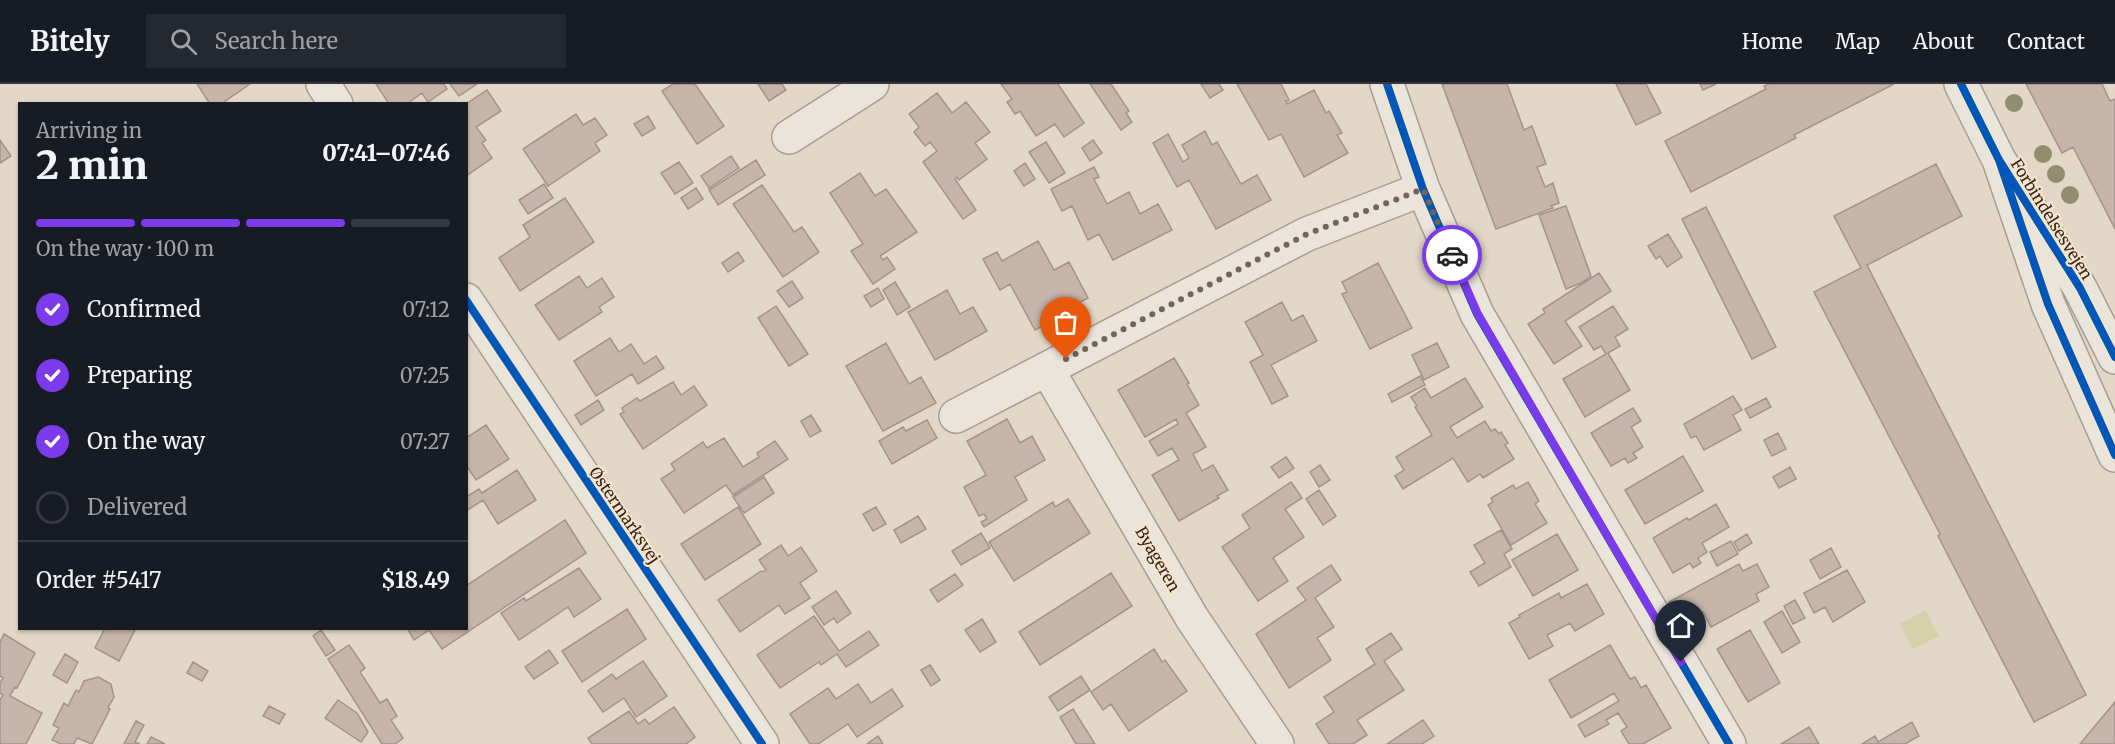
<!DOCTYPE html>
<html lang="en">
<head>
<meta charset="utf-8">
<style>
	body { margin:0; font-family:Merriweather,serif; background:#242831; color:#f1f3f6; height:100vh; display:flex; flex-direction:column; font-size:22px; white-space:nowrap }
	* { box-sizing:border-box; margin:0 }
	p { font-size:20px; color:#9ea1a6 }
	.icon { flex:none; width:33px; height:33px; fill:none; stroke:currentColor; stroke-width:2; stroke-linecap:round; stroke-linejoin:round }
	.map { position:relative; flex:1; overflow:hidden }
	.panel { position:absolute; left:18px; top:18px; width:450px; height:528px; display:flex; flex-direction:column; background:#171b24; border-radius:0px; box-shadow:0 2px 4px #0004 }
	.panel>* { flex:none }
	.pin { position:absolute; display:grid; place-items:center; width:51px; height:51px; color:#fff; margin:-62px -26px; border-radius:50% 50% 50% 0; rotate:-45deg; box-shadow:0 0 6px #0007 }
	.pin .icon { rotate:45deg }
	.courier { position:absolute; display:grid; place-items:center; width:60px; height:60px; margin:-30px; border:4px solid #7c3aed; border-radius:50%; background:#fff; color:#222; box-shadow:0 2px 8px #0007 }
	.head em { font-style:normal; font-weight:800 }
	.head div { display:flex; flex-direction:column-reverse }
	.head { display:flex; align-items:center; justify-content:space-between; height:102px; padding:0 18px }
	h1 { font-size:39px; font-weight:800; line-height:45px }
	.bar { display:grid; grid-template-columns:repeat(4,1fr); gap:9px 6px; align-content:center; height:72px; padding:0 18px }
	.bar i { height:8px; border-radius:4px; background:#363941 }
	.bar .active { background:#7c3aed }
	.bar p { grid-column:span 4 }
	.line { display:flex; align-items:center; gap:15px; padding:0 18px; border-top:2px solid #363941 }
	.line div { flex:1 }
	ol { padding:0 18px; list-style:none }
	li { display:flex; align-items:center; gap:18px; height:66px }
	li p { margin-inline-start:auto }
	li .icon { padding:6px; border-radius:50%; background:#7c3aed; color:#fff; stroke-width:4 }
	li:last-child { color:#9ea1a6 }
	li i { width:33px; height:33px; border:3px solid #363941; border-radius:50% }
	header { display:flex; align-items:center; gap:36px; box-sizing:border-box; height:84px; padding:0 30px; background:#171b24; border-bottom:2px solid #363941 }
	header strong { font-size:28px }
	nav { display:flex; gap:33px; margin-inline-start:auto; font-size:21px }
	.search { width:420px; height:54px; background:#242831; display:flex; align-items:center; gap:15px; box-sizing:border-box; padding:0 21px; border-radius:0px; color:#9ea1a6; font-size:22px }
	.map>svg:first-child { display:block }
	.green { fill:#d6d1aa }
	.building { fill:#c7b5a9; stroke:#a39388; stroke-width:1.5 }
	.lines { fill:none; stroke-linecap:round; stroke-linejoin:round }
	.minor-casing { stroke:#a89d92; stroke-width:36 }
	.minor { stroke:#ebe4da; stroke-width:33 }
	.cycleway-casing { stroke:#f6e5cd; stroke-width:11 }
	.cycleway { stroke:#0057b8; stroke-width:8 }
	.tree { fill:#908e6c }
	.done { stroke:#726458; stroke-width:6; stroke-dasharray:0 10.8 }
	.route { stroke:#7c3aed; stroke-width:8 }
	.labels { text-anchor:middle; stroke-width:4.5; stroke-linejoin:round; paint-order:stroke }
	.street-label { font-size:16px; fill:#35251b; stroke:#f6e5cd }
</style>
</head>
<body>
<header>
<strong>Bitely</strong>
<div class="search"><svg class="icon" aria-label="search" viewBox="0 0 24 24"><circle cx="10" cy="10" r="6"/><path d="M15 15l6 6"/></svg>Search here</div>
<nav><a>Home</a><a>Map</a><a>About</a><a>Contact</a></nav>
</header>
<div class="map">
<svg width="2115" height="660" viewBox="0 0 2115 660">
	<rect width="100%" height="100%" fill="#e3d8c8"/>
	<path class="green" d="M1925,526L1939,552L1913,565L1900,540Z"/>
	<path class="building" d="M197,0H250L221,20H210Z
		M376,0H444L447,5L428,18L422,9L407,20H389Z
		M450,0H477L459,12Z
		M673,0H695L724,42L697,60L662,7Z
		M758,0H782L786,6L769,17Z
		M1001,0H1058L1084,39L1064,53L1055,40L1036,52L1020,27L1015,30L1007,18L1012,15Z
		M1090,0H1111L1129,27L1126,29L1132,38L1121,46Z
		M1201,0H1219L1223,6L1210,14Z
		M1237,0H1281L1289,16L1286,17L1287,20L1314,6L1326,29L1329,27L1342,49L1337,51L1348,69L1304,93L1281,50L1269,56Z
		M1442,0H1507L1524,46L1532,42L1546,80L1537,83L1545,103L1553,99L1559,119L1551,122L1553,124L1496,145Z
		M1616,0H1646L1661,29L1636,41Z
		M1700,0H1716L1703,6Z
		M1769,0H1894L1794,51L1796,54L1691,108L1665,57L1766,5L1764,2Z
		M2026,0H2102L2110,17L2115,15V145L2073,63L2062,69Z
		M487,6L501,27L476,43L486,56L482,59L492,74L466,92V20Z
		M937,9L952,29L966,18L990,48L975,59L987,75L959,96L957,93L955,95L976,126L963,135L923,78L937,67L930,58L925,62L914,48L919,43L909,30Z
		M576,30L583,41L595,34L607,51L595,59L600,67L548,102L523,65Z
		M648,32L655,44L642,52L634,40Z
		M1205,47L1212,61L1217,58L1241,100L1257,91L1271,116L1216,145L1189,96L1177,103L1153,59L1168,50L1183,78L1189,74L1182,61Z
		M0,56L11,72L0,79Z
		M1093,56L1102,69L1090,77L1082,64Z
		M1046,58L1065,89L1049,99L1029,68Z
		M731,72L739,84L709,104L701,92Z
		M756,76L765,91L718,121L709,106Z
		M679,78L693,99L675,110L661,89Z
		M1025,79L1035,95L1024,102L1014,87Z
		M1936,80L1962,132L1867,181L2086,611L2034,638L1938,452L1940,450L1814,208L1861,184L1834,132Z
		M1094,83L1099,93L1094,95L1107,120L1129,108L1140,130L1158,120L1172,146L1113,176L1099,150L1088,156L1072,122L1062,127L1051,105Z
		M860,89L875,112L886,105L917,148L880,172L883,176L887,173L895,185L873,200L851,167L863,160L830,109Z
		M544,100L553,114L528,130L519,116Z
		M762,101L794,148L802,143L819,168L783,193L733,120Z
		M696,104L703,115L688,125L681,114Z
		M565,114L594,158L520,207L499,174L530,153L523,141Z
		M1566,122L1591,192L1581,199L1566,205L1539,131Z
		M1706,123L1776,263L1752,275L1682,135Z
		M1668,150L1682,173L1667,183L1660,172L1656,175L1648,162Z
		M1038,157L1054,186L1069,178L1088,214L1073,222L1075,225L1035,246L1010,200L1000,206L983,175L997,168L1002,177Z
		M738,168L744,177L728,188L722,179Z
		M1378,179L1412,244L1370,265L1342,210L1347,208L1342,198Z
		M1599,189L1611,207L1565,237L1582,262L1554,280L1528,240L1545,229L1543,225Z
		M579,192L587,204L602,194L614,213L599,223L602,228L559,256L535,221Z
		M792,197L803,214L789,223L777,207Z
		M895,198L910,223L897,231L883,206Z
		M878,204L884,215L871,223L864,212Z
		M947,206L960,230L973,223L987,247L935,276L908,228Z
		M1282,218L1292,237L1303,231L1317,257L1271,281L1288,312L1272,320L1250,278L1263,271L1245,238Z
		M776,222L808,270L789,282L758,234Z
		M1613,222L1628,245L1615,253L1620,262L1608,269L1630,306L1585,333L1563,295L1606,270L1601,262L1594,266L1579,243Z
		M610,254L619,268L631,260L644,280L656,272L664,284L638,300L632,290L596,312L574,277Z
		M886,259L909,300L921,293L936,319L883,347L846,282Z
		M1437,259L1449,283L1424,296L1412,271Z
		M1174,274L1189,299L1187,300L1199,321L1186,329L1206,363L1193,370L1202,387L1213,381L1228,406L1217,412L1219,414L1179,437L1152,391L1179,376L1172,364L1158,372L1149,357L1178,340L1176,335L1145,353L1118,306Z
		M1420,292L1425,301L1392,318L1388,310Z
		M1465,294L1483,323L1450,343L1457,354L1485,337L1491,347L1495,345L1499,350L1501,348L1508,359L1505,361L1514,375L1483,394L1480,390L1468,398L1453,374L1403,405L1395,392L1404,386L1396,373L1432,351L1415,323L1417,322L1411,313L1425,304L1431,314Z
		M673,298L681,311L694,302L707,321L643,365L620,330L624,328L622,324L637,314L640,317Z
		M1733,312L1742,326L1733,331L1741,346L1704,366L1696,352L1691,354L1684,340Z
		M1766,314L1771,323L1750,334L1745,325Z
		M598,316L604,326L581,341L575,331Z
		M1633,324L1641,337L1631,343L1643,363L1633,369L1637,374L1628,379L1625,374L1611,382L1591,349Z
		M811,331L821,347L810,353L801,337Z
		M1007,335L1020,359L1032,352L1045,376L1015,393L1027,416L984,443L981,438L987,435L984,430L979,432L964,403L986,391L967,357Z
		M927,336L937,354L892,380L879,357L903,343L906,347Z
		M486,341L509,375L476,396L466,381V354Z
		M1778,349L1786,365L1772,372L1764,356Z
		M724,354L743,383L759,373L757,369L775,357L788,375L733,411L726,401L684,429L661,395L675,386L671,380L703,358L707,364Z
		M1683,372L1703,407L1645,440L1625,406Z
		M1286,373L1294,384L1279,394L1271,383Z
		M1320,381L1330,396L1319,403L1310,388Z
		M1790,383L1796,395L1779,404L1773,393Z
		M517,386L536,416L498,440L483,416L466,427V413L479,405L482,409Z
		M764,393L774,409L744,429L733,413Z
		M1291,398L1302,414L1285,425L1304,453L1273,474L1288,497L1258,517L1222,463L1250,444L1242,431Z
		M1528,398L1539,417L1535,420L1547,439L1511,461L1488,421L1493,418L1491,414L1513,401L1516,405Z
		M1319,406L1336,432L1323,441L1306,415Z
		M1068,415L1090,449L1014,497L989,458L1053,418L1055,423Z
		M1716,420L1729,443L1702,459L1707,468L1698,474L1701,479L1693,484L1690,479L1673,489L1653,454L1687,434L1689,436Z
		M738,423L761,460L705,496L681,460Z
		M876,423L886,440L873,447L863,430Z
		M918,432L926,445L901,459L894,446Z
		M565,436L586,469L442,565L429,546L414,556L407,544H466V502Z
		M1501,446L1512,465L1504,470L1511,483L1479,502L1470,488L1485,479L1474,461Z
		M981,449L990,464L961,481L952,467Z
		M1557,450L1578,486L1533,512L1512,476Z
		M1747,450L1752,459L1739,467L1734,458Z
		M1731,457L1738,470L1717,482L1710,468Z
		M781,461L788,472L801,463L817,487L800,499L810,514L785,530L779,521L740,548L718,516L761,487L763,488L766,486L759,476Z
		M1831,464L1841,483L1820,495L1810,476Z
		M1739,480L1743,487L1757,480L1769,503L1756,510L1759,517L1711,543L1703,528L1682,540L1669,518Z
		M1331,481L1341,496L1315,514L1334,543L1317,554L1331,576L1289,604L1256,550L1306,516L1297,504Z
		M579,484L601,515L574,533L568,523L519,556L501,529L524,514L526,517Z
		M1847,486L1865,518L1833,538L1825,523L1814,529L1804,509Z
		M1111,489L1132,522L1040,581L1019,548Z
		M955,490L963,501L938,518L930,506Z
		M1587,500L1604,530L1575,547L1570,539L1547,551L1553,562L1529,575L1509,539L1520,533L1519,531L1559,509L1561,514Z
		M836,507L851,529L837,539L834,534L824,541L812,523Z
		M1795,516L1805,534L1793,540L1784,522Z
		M627,525L646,555L582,598L562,567Z
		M1782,527L1800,558L1782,569L1764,538Z
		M814,532L839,567L869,547L879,561L846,583L837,570L821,581L819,578L780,604L757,571Z
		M982,535L996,558L980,568L965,546Z
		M105,544H136L119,577L95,564Z
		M321,546L335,566L326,572L313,552Z
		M1750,546L1780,599L1748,618L1717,565Z
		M1391,549L1402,565L1384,577L1404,606L1357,636L1367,651L1353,660H1329L1316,640L1334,628L1324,613L1375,580L1366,565Z
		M4,550L35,569L17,604L15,603L10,612L42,629L26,660H0V616L3,611L0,609V599L3,594L0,592V558Z
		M349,561L365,584L360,588L380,619L387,615L397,632L391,636L403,654L395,660H382L328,575Z
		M1610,561L1630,595L1635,593L1641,604L1646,601L1671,644L1643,660H1629L1621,647L1627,643L1618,629L1606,636L1609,640L1585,653L1578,641L1619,617L1614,609L1571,634L1549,596Z
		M1154,565L1162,578L1165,576L1187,607L1129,647L1111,620L1103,626L1091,608Z
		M549,566L558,579L534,595L525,583Z
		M65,570L78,578L67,599L53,591Z
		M643,577L667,612L636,633L624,614L603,628L588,607L612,590L616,595Z
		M193,578L208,587L202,597L187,589Z
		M930,581L940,596L931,602L921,586Z
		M1081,592L1090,606L1058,627L1049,613Z
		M98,593L111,600L114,613L108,624L110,625L92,660L77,654L74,660H61L52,656L59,644L53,641L64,619L68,622L76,606L79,608L84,597Z
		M858,600L871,619L892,605L903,622L857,653L848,640L818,660H810L790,630L828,604L836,615Z
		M338,616L357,629L368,648L361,658L325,634Z
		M2115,618V660H2080Z
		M269,622L285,630L279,640L263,632Z
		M674,623L695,653L686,660H592L588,654L629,627L638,640L645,635L649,640Z
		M1073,625L1095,660H1076L1060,633Z
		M1423,636L1434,652L1422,660H1387Z
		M136,637L144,641L135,658L140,660H124Z
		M1912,638L1919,652L1905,660H1862L1875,652L1878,658Z
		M1809,643L1819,660H1781Z
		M878,652L883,660H867Z
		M151,653L165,660H147Z"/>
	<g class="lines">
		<defs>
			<path id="minor" d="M323,0L336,20
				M1387,0L1423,105L1477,230L1729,660
				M1961,0L1999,76L2080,204L2115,273
				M789,53L872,0
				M1999,76L2048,220L2115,371
				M466,216L762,660
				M1047,285L1192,534L1277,660
				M956,332L1307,150L1423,105"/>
		</defs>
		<use href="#minor" class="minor-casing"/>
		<use href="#minor" class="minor"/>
		<defs>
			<path id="cycleway" d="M1387,0L1423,105L1477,230L1729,660
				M1961,0L1999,76L2080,204L2115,273
				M1999,76L2048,220L2115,371
				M466,216L762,660"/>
		</defs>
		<use href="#cycleway" class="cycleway-casing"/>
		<use href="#cycleway" class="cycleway"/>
	</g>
	<g class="tree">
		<circle cx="2014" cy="19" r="9"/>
		<circle cx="2043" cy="70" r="9"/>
		<circle cx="2056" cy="90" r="9"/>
		<circle cx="2070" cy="111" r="9"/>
	</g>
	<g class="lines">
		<path class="done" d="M1066,275L1307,150L1423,105L1452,171"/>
		<path class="route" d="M1452,171L1478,230L1681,578"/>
	</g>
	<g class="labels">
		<g class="street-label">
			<text transform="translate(2052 135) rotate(58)" y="6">Forbindelsesvejen</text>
			<text transform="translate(625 431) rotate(56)" y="6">Østermarksvej</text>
			<text transform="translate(1158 475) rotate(60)" y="6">Byageren</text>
		</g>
	</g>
</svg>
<div class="pin" style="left:1066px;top:275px;background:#ea580c"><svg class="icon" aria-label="bag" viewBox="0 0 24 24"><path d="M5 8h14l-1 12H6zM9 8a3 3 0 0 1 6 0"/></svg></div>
<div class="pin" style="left:1681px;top:578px;background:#1f2937"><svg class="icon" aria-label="home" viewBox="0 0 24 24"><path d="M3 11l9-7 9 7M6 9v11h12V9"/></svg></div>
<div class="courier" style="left:1452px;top:171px"><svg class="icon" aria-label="car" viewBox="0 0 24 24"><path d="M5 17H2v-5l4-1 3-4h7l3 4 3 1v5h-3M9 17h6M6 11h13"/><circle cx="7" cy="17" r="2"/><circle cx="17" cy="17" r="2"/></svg></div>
<section class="panel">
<div class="head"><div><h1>2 min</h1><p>Arriving in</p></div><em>07:41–07:46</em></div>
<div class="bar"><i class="active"></i><i class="active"></i><i class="active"></i><i></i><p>On the way · 100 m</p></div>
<ol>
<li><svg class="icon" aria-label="check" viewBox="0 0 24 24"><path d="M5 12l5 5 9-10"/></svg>Confirmed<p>07:12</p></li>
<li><svg class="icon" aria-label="check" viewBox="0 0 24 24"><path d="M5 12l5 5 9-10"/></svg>Preparing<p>07:25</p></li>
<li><svg class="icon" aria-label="check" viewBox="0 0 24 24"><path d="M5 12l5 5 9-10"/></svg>On the way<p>07:27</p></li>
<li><i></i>Delivered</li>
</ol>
<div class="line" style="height:78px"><div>Order #5417</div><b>$18.49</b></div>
</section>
</div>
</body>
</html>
